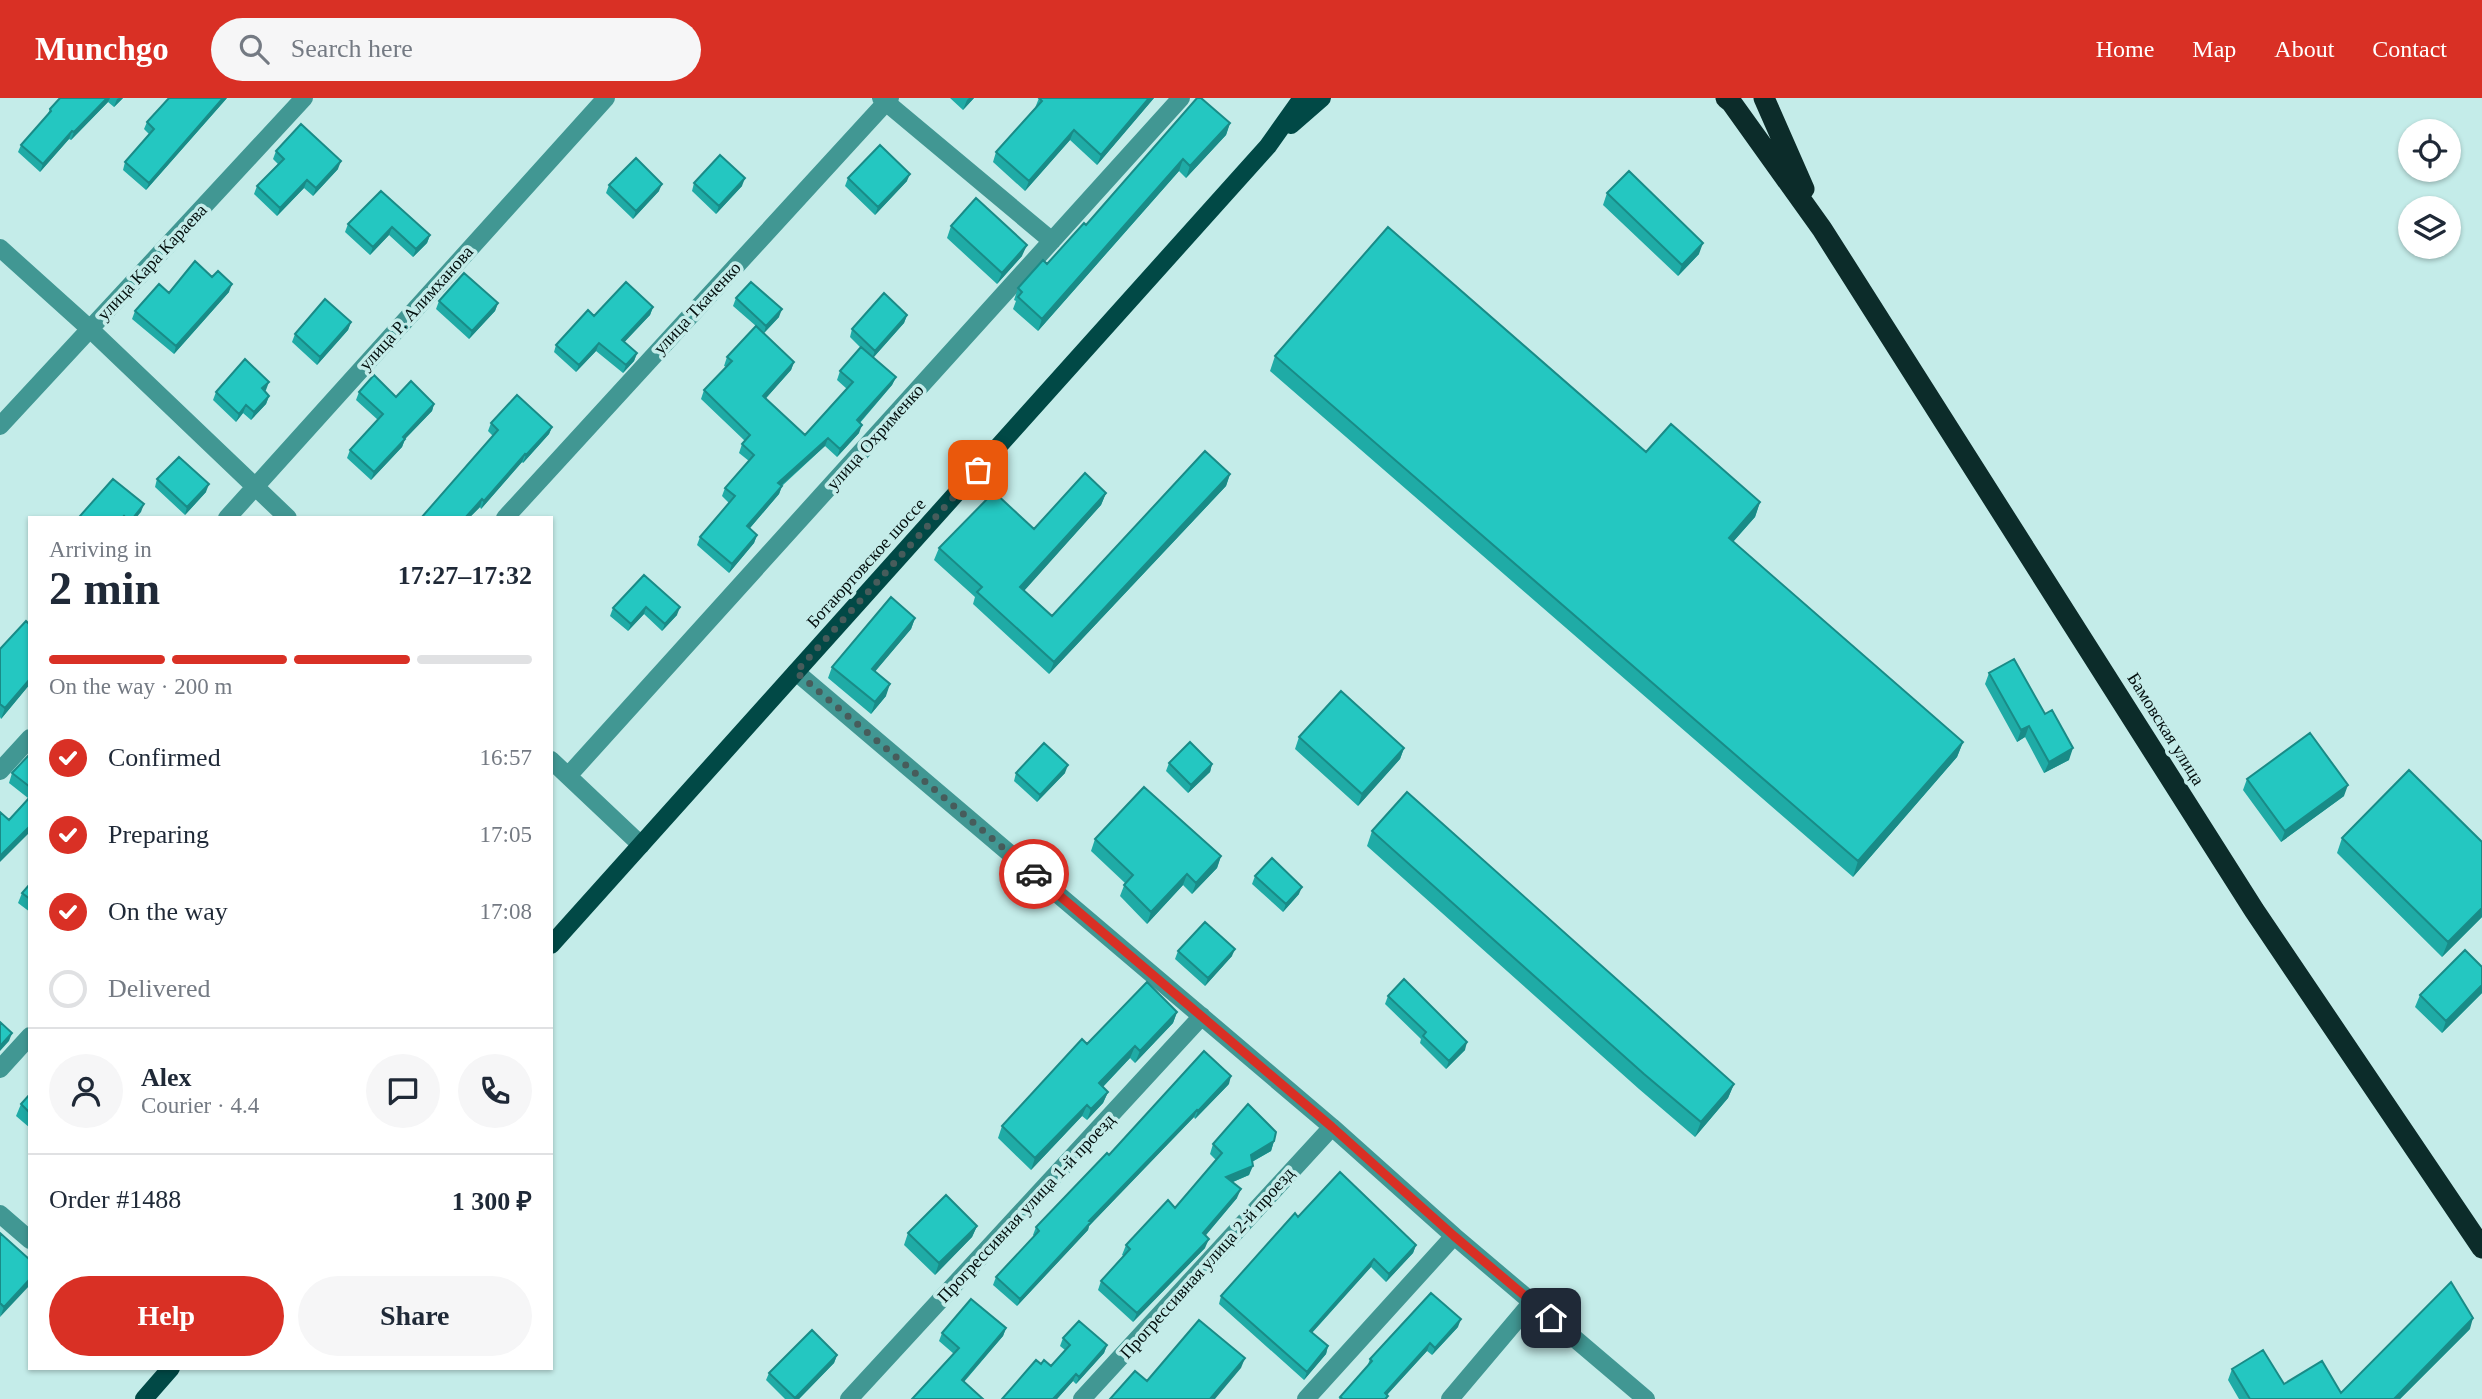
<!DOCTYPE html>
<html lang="en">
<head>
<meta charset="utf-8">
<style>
	body { margin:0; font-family:"Times New Roman",serif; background:#f6f6f7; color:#1f2937; height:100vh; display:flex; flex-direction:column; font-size:26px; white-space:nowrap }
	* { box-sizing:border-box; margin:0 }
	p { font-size:23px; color:#747a83 }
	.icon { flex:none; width:38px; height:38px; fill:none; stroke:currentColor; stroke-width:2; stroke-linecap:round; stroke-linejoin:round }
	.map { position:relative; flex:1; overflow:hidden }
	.details { position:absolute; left:28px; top:418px; width:525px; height:854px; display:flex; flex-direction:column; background:#fff; border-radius:0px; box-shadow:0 2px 5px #0004 }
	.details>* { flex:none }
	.controls { position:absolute; left:2398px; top:21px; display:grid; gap:14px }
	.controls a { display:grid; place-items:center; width:63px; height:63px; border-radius:50%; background:#fff; box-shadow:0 2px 5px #0004; font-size:35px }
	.pin { position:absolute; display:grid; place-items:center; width:60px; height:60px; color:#fff; margin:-30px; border-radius:14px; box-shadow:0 4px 10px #0006 }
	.courier { position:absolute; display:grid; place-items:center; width:70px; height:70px; margin:-35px; border:5px solid #d93025; border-radius:50%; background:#fff; color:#222; box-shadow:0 2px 9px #0007 }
	.overview em { font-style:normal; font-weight:700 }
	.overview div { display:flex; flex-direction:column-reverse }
	.overview { display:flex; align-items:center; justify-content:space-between; height:119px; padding:0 21px }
	h1 { font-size:46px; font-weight:700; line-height:52px }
	.bar { display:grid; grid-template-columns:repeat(4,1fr); gap:10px 7px; align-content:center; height:84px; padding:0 21px }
	.bar i { height:9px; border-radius:5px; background:#e0e1e3 }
	.bar .current { background:#d93025 }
	.bar p { grid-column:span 4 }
	.line { display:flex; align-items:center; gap:18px; padding:0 21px; border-top:2px solid #e0e1e3 }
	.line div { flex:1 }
	.round { display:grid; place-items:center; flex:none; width:74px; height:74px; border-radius:37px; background:#f6f6f7 }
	ol { padding:0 21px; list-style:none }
	li { display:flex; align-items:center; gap:21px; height:77px }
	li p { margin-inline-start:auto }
	li .icon { padding:7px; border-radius:50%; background:#d93025; color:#fff; stroke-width:4 }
	li:last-child { color:#747a83 }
	li i { width:38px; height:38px; border:4px solid #e0e1e3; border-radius:50% }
	.button { display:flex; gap:14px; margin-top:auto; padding:14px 21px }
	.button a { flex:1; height:80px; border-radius:42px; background:#d93025; color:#fff; font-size:28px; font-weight:700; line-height:80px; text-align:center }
	.button a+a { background:#f6f6f7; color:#1f2937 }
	header { display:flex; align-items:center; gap:42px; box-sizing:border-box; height:98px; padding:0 35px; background:#d93025; color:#fff }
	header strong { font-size:33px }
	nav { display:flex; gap:38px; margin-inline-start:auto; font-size:24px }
	.search { width:490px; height:63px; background:#f6f6f7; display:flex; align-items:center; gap:18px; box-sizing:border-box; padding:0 24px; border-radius:38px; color:#747a83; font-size:26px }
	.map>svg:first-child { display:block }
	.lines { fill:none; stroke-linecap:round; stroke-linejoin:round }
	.minor { stroke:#419793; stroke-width:18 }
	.major { stroke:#014946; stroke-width:18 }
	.highway { stroke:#0c2c2a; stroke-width:21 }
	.wall { fill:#1faba6 }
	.shaded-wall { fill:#198b87 }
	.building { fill:#24c7c1; stroke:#198b87; stroke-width:2 }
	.done { stroke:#475c5b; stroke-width:7; stroke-dasharray:0 12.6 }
	.route { stroke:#d93025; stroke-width:9 }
	.labels { text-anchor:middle; stroke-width:7; stroke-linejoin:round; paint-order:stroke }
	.street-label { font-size:18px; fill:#030f0e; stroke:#c4ece9 }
</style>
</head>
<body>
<header>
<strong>Munchgo</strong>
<div class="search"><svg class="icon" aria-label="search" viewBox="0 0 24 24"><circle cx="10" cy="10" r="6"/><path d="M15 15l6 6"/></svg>Search here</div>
<nav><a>Home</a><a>Map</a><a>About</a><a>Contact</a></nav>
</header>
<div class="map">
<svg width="2482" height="1301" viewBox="0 0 2482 1301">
	<rect width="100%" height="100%" fill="#c4ece9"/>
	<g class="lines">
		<path class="minor" d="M881,0L1052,143
			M0,150L90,231L288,420
			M0,328L304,0
			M227,420L606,0
			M505,420L890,0
			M796,574L1332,1029L1454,1138L1646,1301
			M551,662L641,747
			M0,673L30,640
			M568,678L1181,0
			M0,971L30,938
			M0,1116L30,1142
			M849,1301L1202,918
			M1082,1301L1332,1029
			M1306,1301L1454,1138
			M1450,1301L1532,1204"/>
		<path class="major" d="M1291,27L1322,0
			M551,847L1268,48L1302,0
			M144,1301L171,1270"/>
		<path class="highway" d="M1726,0L1731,4L1822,131L2254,812L2482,1150
			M1764,0L1804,91"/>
	</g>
	<path class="wall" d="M60,0H123L114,9L108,4L71,42L69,41L40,74L18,54L21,47L47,18L50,11Z
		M227,0L146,92L123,72L125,64L149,36L144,31L147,24Z
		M950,0H974L963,12Z
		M1039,0H1154L1097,67L1070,42L1025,93L993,64L996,54L1035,10Z
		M1230,25L1226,37L1186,80L1179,73L1038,233L1013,211L1016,203L1014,202L1018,190L1047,166L1086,127Z
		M276,53L338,71L313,98L304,90L277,118L254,96L257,88L278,66L273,61Z
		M848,80L907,83L875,117L845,88Z
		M694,85L742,88L716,116L692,93Z
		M609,87L659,93L633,121L606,95Z
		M381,93L430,137L427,145L413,159L389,137L370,157L345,134L348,126Z
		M1607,95L1699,156L1678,178L1603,107Z
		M951,128L1022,158L997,186L947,140Z
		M212,179L229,194L174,256L132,221L135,213L169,195Z
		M736,200L779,219L764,235L733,208Z
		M439,203L498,205L495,213L469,241L436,211Z
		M653,209L650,217L624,244L637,255L634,263L623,275L596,253L576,274L554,254L556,247L594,218Z
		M907,217L904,225L873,260L896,279L892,287L860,325L859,335L837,359L825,348L782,388L779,396L750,430L757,437L754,445L729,475L697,447L700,439L729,405L722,398L725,390L749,363L739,355L742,346L745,343L701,301L704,292L726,269L724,268L727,259L794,264L791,272L765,301L805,337L847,291L837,282L840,273L861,250L850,239L852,231Z
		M351,224L348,232L317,267L292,244L295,236Z
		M1275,258L1646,354L1760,404L1755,419L1733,444L1963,644L1957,659L1853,779L1270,273Z
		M266,292L265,293L269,298L266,306L251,322L243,315L236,324L213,302L216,294Z
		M359,294L396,299L434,306L432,313L405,341L402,349L371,382L347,360L350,352L378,322L356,302Z
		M491,325L552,329L549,336L523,365L522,364L481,411L480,409L469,420H421L493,338L488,333Z
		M1230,376L1226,388L1049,576L973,506L975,499L934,462L939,450L1034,431L1106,395L1101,407L1024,492L1052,518Z
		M157,381L206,394L185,417L155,389Z
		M644,477L677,517L662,533L644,516L628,533L610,518L613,510Z
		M915,520L911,531L875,573L886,598L871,616L828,580L832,569Z
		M0,551L30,586L1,621L0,619Z
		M1989,575L2045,616L2069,662L2044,675L2025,639L2017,644L1985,586Z
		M1299,639L1404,650L1400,661L1358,708L1295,651Z
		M30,660V734L9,722L28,700L9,685L12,675Z
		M1169,665L1212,666L1210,674L1188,695L1166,673Z
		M1016,675H1065L1037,704L1014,683Z
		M2247,681L2344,698L2281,744L2243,692Z
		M1372,733L1734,986L1728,1000L1695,1039L1639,991L1367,748Z
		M2342,740L2482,744V819L2442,859L2337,755Z
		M1095,741L1221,758L1217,770L1192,796L1183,787L1147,826L1120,798L1125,785L1091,753Z
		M1255,778L1299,796L1283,814L1252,786Z
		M30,786V814L18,805L22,795Z
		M1178,853L1232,858L1205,888L1175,861Z
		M2482,869V895L2442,935L2415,909L2420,897Z
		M1388,898L1465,952L1446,971L1420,945L1421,941L1385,906Z
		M1177,914L1173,925L1135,965L1130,960L1103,989L1108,994L1103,1005L1087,1022L1082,1018L1031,1072L998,1040L1002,1028L1087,946Z
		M1229,986L1195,1021L1194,1019L1089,1128L1088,1132L1017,1208L993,1187L996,1179L1034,1138L1033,1137L1036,1129L1109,1057Z
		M30,996V1030L16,1018L21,1006Z
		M1274,1043L1271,1053L1252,1064L1249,1077L1233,1084L1237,1100L1206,1137L1205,1150L1133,1224L1098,1192L1101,1183L1124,1158L1122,1157L1126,1147L1175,1110L1216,1062L1210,1056L1213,1046Z
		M1298,1119L1416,1147L1413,1155L1386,1184L1371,1169L1312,1235L1328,1248L1326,1256L1304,1282L1219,1206L1221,1198Z
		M977,1128L972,1139L935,1177L904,1147L908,1135Z
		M0,1135L30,1162L0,1219Z
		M1458,1229L1432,1257L1427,1253L1387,1297L1388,1298L1387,1301H1339L1340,1299L1367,1269L1370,1261Z
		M1006,1230L1003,1238L964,1284L912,1301L954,1256L939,1243L942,1235Z
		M2470,1231L2400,1301H2239L2228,1282L2232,1271L2284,1286L2341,1295Z
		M1063,1240L1107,1247L1104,1255L1076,1286L1073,1283L1057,1301H1002L1041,1266L1051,1268L1065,1252L1060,1248Z
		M837,1257L834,1265L799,1301H785L766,1282L769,1275Z"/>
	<path class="shaded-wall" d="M107,0H110L108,4L71,42L74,34Z
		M119,0H123L114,9L117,1Z
		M223,0H227L146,92L149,85Z
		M969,0H974L963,12L967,2Z
		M1149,0H1154L1097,67L1101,57Z
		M1230,25L1226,37L1186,80L1190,68Z
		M1074,32L1070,42L1025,93L1029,83Z
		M72,33L69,41L40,74L43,66Z
		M1183,61L1179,73L1038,233L1042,221Z
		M341,63L338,71L313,98L316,90Z
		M910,76L907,83L875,117L878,109Z
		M745,80L742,88L716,116L719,108Z
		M307,82L304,90L277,118L280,110Z
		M662,86L659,93L633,121L636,113Z
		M392,129L389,137L370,157L373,149Z
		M430,137L427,145L413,159L416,151Z
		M1703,145L1699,156L1678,178L1682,167Z
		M1027,147L1022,158L997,186L1002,175Z
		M232,186L229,194L174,256L176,248Z
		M498,205L495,213L469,241L472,233Z
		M653,209L650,217L619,250L622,242Z
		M782,211L779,219L764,235L766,228Z
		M907,217L904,225L872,261L875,253Z
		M351,224L348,232L317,267L320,259Z
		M599,245L596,253L576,274L579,267Z
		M637,255L634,263L623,275L626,267Z
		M794,264L791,272L760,307L763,298Z
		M896,279L892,287L854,331L857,322Z
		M269,284L266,292L259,297L262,290Z
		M269,298L266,306L251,322L254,314Z
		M434,306L432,313L405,341L402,349L371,382L374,374L403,339Z
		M246,307L243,315L236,324L239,316Z
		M862,327L859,335L837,359L840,351Z
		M552,329L549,336L523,365L526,357Z
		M828,340L825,348L775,393L778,385Z
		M525,356L522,364L481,411L484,403Z
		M1230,376L1226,388L1049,576L1054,564Z
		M209,386L206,394L185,417L187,409Z
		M782,388L779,396L744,437L747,428Z
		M1106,395L1101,407L1016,502L1020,489Z
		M482,401L480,409L469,420H465Z
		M1760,404L1755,419L1723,455L1729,440Z
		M144,406L141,414L136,420H133Z
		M757,437L754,445L729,475L732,466Z
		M646,509L644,516L628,533L631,526Z
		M680,509L677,517L662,533L665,526Z
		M915,520L911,531L868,582L872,571Z
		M30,581V586L1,621L5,610Z
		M890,586L886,598L871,616L875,604Z
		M2029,628L2025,639L2017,644L2021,632Z
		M1963,644L1957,659L1853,779L1858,763Z
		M1404,650L1400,661L1358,708L1362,696Z
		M2073,650L2069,662L2044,675L2049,664Z
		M1212,666L1210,674L1188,695L1191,687Z
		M1068,667L1065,675L1037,704L1040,697Z
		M2348,687L2344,698L2281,744L2285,733Z
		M30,728V734L0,764V758Z
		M1221,758L1217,770L1192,796L1196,785Z
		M1187,776L1183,787L1147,826L1151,814Z
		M1302,789L1299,796L1283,814L1286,806Z
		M2482,810V819L2442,859L2448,844Z
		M1235,851L1232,858L1205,888L1208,880Z
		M2482,887V895L2442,935L2446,923Z
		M1177,914L1173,925L1135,965L1140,953Z
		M12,935L9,943L0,953V948Z
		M1467,944L1465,952L1446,971L1449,963Z
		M1135,948L1130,960L1095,997L1099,985Z
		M1231,978L1229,986L1195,1021L1198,1013Z
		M1734,986L1728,1000L1695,1039L1701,1024Z
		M1108,994L1103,1005L1087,1022L1091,1011Z
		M1087,1007L1082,1018L1031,1072L1035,1060Z
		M1197,1012L1194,1019L1089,1128L1088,1132L1017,1208L1020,1201L1089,1123Z
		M1274,1043L1271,1053L1248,1066L1251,1057Z
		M1253,1068L1249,1077L1223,1088L1226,1079Z
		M1241,1091L1237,1100L1200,1144L1203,1135Z
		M977,1128L972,1139L935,1177L939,1165Z
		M1209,1141L1205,1150L1133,1224L1137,1215Z
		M1416,1147L1413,1155L1386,1184L1389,1176Z
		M1374,1161L1371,1169L1307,1240L1310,1233Z
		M30,1181V1187L0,1219L4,1209Z
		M2473,1220L2470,1231L2400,1301H2394Z
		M1461,1221L1458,1229L1432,1257L1435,1250Z
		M1006,1230L1003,1238L959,1289L962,1282Z
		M1430,1245L1427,1253L1383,1301L1385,1295Z
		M1107,1247L1104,1255L1076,1286L1079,1279Z
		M1328,1248L1326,1256L1304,1282L1307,1274Z
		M837,1257L834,1265L799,1301H794Z
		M1245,1260L1241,1270L1215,1301H1210Z
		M1076,1276L1073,1283L1057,1301H1053Z"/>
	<path class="building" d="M60,0H107L74,34L72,33L43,66L21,47L51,13L50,11Z
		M169,0H223L149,85L125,64L154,31L147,24Z
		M1039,0H1149L1101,57L1074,32L1029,83L996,54L1042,3Z
		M1197,0H1201L1230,25L1190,68L1183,61L1042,221L1018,199L1022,194L1018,190L1043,162L1047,166L1084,125L1086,127Z
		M301,26L341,63L316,90L307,82L280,110L257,88L284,61L276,53Z
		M880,47L910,76L878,109L848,80Z
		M720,57L745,80L719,108L694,85Z
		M636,60L662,86L636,113L609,87Z
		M1629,73L1703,145L1682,167L1607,95Z
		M381,93L430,137L416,151L392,129L373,149L348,126Z
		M976,100L1027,147L1002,175L951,128Z
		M1388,129L1646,354L1671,326L1760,404L1729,440L1963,644L1858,763L1275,258Z
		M195,163L212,179L218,173L232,186L176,248L135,213L159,186L169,195Z
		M464,175L498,205L472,233L439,203Z
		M626,184L653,209L622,242L637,255L626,267L599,245L579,267L556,247L588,212L594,218Z
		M751,184L782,211L766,228L736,200Z
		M884,195L907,217L875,253L852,231Z
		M325,201L351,224L320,259L295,236Z
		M756,228L794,264L763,298L805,337L853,284L840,273L861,249L896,279L857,322L862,327L840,351L828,340L778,385L782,388L747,428L757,437L732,466L700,439L735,398L725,390L754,357L742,346L750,337L704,292L732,263L727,259Z
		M245,261L269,284L262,290L269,298L254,314L246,307L239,316L216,294Z
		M374,277L396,299L411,283L434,306L403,339L405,341L374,374L350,352L383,316L359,294Z
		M517,297L552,329L526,357L525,356L484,403L482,401L465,420H421L498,332L491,325Z
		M1205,353L1230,376L1054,564L977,494L982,489L939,450L994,394L1034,431L1085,375L1106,395L1020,489L1052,518Z
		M179,359L209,386L187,409L157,381Z
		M113,381L144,406L133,420H126L124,418L122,420H83L80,418Z
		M644,477L680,509L665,526L646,509L631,526L613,510Z
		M891,499L915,520L872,571L890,586L875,604L832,569Z
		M26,523L30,527V581L5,610L0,606V551Z
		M2014,561L2045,616L2052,612L2073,650L2049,664L2029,628L2021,632L1989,575Z
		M1341,593L1404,650L1362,696L1299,639Z
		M2310,635L2348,687L2285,733L2247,681Z
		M1190,644L1212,666L1191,687L1169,665Z
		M1044,645L1068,667L1040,697L1016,675Z
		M28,658L30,660V689L12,675Z
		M2409,672L2482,744V810L2448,844L2342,740Z
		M1144,689L1221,758L1196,785L1187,776L1151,814L1124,787L1133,777L1095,741Z
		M1407,694L1734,986L1701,1024L1644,976L1372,733Z
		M30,699V728L0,758V714L9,722Z
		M1272,760L1302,789L1286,806L1255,778Z
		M30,786V801L22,795Z
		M1205,824L1235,851L1208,880L1178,853Z
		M2465,852L2482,869V887L2446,923L2420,897Z
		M1404,881L1467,944L1449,963L1423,938L1426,934L1388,898Z
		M1147,884L1177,914L1140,953L1135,948L1099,985L1108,994L1091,1011L1087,1007L1035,1060L1002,1028L1082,941L1087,946Z
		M0,924L12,935L0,948Z
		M1204,953L1231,978L1198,1013L1197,1012L1089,1123L1091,1124L1020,1201L996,1179L1039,1133L1036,1129L1107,1055L1109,1057Z
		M30,996V1015L21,1006Z
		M1248,1006L1276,1034L1274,1043L1251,1057L1253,1068L1226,1079L1241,1091L1203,1135L1209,1141L1137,1215L1101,1183L1130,1151L1126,1147L1168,1102L1175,1110L1222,1055L1213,1046Z
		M1340,1074L1416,1147L1389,1176L1374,1161L1310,1233L1328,1248L1307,1274L1221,1198L1295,1115L1298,1119Z
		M946,1097L977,1128L939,1165L908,1135Z
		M0,1135L30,1162V1181L4,1209L0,1205Z
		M2451,1184L2473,1220L2394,1301H2250L2232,1271L2263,1252L2284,1286L2322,1263L2341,1295Z
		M1431,1195L1461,1221L1435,1250L1430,1245L1385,1295L1388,1298L1385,1301H1343L1340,1299L1372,1263L1370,1261Z
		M971,1201L1006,1230L962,1282L983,1301H912L959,1250L942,1235Z
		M1199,1222L1245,1260L1210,1301H1110L1135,1273L1147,1283Z
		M1079,1223L1107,1247L1079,1279L1076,1276L1053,1301H1002L1036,1262L1041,1266L1044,1262L1051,1268L1070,1247L1063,1240Z
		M812,1232L837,1257L795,1300L769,1275Z"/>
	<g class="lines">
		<path class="done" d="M978,372L796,574L1034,776"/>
		<path class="route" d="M1034,776L1332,1029L1454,1138L1551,1220"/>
	</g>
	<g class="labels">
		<g class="street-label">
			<text transform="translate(152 164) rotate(-47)" y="6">улица Кара Караева</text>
			<text transform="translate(416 210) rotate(-48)" y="6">улица Р. Алимханова</text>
			<text transform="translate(697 210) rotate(-47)" y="6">улица Ткаченко</text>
			<text transform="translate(875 339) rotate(-48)" y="6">улица Охрименко</text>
			<text transform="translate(866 465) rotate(-48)" y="6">Ботаюртовское шоссе</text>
			<text transform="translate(2166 631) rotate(58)" y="6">Бамовская улица</text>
			<text transform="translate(1026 1110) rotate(-47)" y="6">Прогрессивная улица 1-й проезд</text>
			<text transform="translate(1207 1165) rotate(-48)" y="6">Прогрессивная улица 2-й проезд</text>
		</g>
	</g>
</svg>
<div class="controls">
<a><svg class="icon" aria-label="locate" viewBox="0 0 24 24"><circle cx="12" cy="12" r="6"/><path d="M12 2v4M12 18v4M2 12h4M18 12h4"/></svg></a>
<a><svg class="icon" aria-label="layers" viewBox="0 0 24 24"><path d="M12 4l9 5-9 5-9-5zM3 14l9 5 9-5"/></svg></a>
</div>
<div class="pin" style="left:978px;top:372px;background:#ea580c"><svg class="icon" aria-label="bag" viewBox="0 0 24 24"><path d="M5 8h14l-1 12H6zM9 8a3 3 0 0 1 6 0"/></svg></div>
<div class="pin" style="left:1551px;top:1220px;background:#1f2937"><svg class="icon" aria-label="home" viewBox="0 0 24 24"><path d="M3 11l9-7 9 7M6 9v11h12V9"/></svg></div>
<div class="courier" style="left:1034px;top:776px"><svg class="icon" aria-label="car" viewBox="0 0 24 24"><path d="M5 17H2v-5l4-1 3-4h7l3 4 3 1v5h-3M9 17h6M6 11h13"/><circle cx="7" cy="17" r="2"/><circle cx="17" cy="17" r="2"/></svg></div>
<section class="details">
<div class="overview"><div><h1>2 min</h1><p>Arriving in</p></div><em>17:27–17:32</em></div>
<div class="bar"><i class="current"></i><i class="current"></i><i class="current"></i><i></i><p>On the way · 200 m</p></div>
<ol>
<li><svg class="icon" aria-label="check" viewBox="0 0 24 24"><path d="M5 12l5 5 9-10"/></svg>Confirmed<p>16:57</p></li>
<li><svg class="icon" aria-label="check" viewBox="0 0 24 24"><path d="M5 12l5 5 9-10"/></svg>Preparing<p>17:05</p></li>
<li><svg class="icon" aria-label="check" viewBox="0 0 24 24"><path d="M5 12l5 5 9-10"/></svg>On the way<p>17:08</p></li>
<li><i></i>Delivered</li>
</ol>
<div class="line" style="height:126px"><a class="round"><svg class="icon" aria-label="person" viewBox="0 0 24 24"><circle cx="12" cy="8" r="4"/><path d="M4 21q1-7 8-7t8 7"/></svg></a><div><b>Alex</b><p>Courier · 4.4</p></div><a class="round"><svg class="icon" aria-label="chat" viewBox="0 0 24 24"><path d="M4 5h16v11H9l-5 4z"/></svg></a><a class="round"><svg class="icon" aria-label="phone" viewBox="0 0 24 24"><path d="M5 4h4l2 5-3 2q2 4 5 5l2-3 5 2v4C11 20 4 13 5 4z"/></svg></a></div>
<div class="line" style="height:91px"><div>Order #1488</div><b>1 300 ₽</b></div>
<div class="button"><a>Help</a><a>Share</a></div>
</section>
</div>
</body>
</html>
